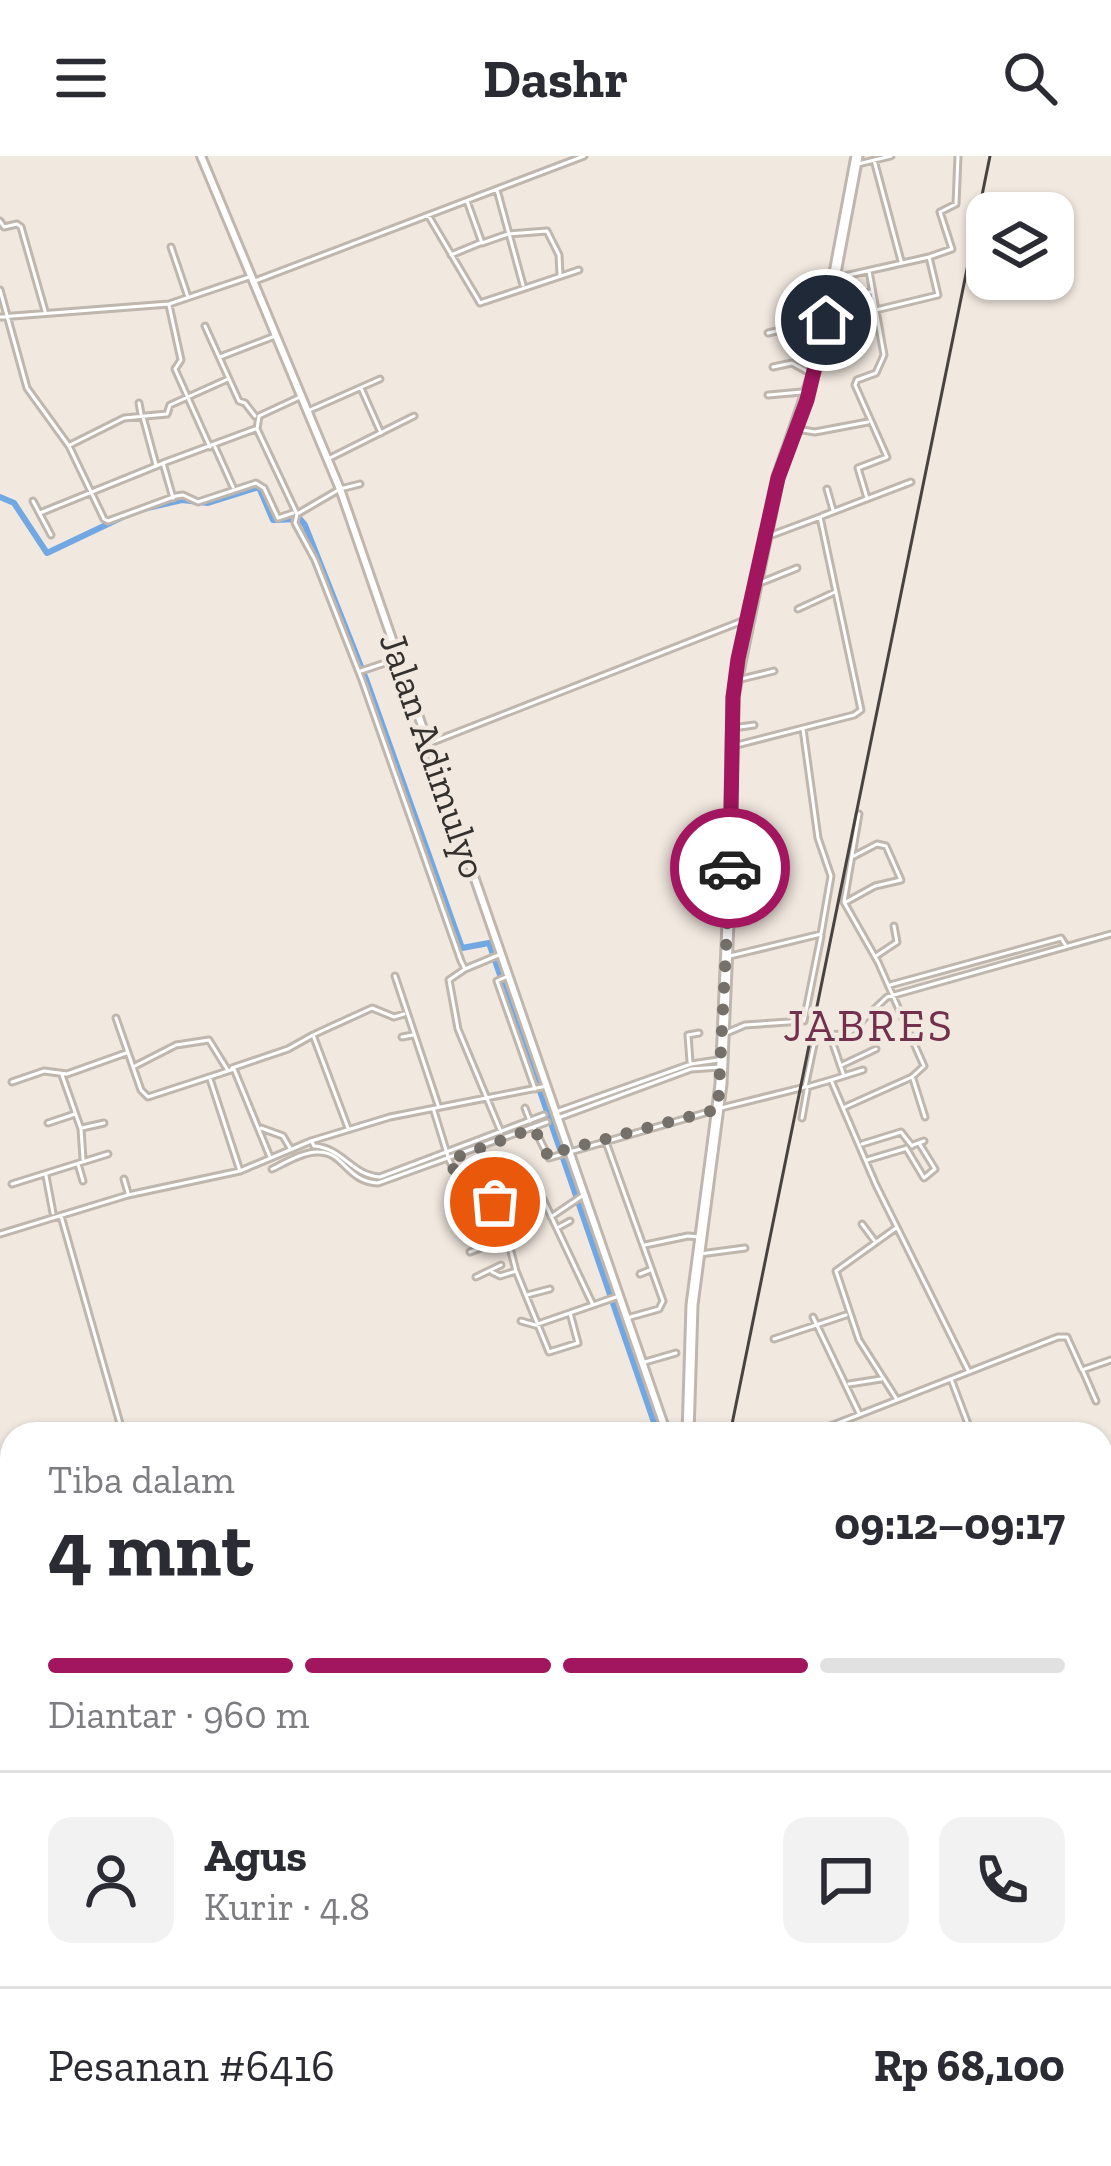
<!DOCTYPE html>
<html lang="id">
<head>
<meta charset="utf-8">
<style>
	body { margin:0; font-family:"Zilla Slab",serif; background:#f2f2f3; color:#2b2b33; height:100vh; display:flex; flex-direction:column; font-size:45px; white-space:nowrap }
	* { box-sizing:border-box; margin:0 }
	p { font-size:39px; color:#7c7c81 }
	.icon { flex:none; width:66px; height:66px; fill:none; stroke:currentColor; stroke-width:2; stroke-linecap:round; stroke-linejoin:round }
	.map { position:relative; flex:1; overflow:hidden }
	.side { position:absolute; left:0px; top:1266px; width:1113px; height:744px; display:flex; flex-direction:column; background:#fff; border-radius:36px 36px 0 0; box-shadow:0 3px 9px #0004 }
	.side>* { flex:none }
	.buttons { position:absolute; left:966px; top:36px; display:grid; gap:24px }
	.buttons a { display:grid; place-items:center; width:108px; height:108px; border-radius:24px; background:#fff; box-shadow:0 3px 9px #0004; font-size:60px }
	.pin { position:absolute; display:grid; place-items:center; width:102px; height:102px; color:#fff; margin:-51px; border:6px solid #fff; border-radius:50%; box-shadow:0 3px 12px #0007 }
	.courier { position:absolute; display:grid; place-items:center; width:120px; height:120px; margin:-60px; border:9px solid #a2165f; border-radius:50%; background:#fff; color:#222; box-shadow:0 3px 15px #0007 }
	.overview em { font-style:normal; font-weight:700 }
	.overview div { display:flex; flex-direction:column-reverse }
	.overview { display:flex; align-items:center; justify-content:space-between; height:204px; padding:0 48px }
	h1 { font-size:78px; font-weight:700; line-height:90px }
	.bar { display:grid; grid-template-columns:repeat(4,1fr); gap:18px 12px; align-content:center; height:144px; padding:0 48px }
	.bar i { height:15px; border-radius:9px; background:#e1e1e2 }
	.bar .current { background:#a2165f }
	.bar p { grid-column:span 4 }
	.line { display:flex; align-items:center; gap:30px; padding:0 48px; border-top:3px solid #e1e1e2 }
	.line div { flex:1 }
	.round { display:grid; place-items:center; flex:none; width:126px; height:126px; border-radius:24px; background:#f2f2f3 }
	header { display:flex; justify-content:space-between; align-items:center; height:156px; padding:0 48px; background:#fff; font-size:54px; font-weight:700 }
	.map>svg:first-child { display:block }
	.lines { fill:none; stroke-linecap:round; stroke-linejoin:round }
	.canal { stroke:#71a8e4; stroke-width:6 }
	.minor-casing { stroke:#bfb6ae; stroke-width:9 }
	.tertiary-casing { stroke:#bfb6ae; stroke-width:12 }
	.secondary-casing { stroke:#bfb6ae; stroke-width:12 }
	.trunk-casing { stroke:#bfb6ae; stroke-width:15 }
	.minor { stroke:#fff; stroke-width:3 }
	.tertiary { stroke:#fff; stroke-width:6 }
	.secondary { stroke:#fff; stroke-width:6 }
	.trunk { stroke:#fff; stroke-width:9 }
	.rail { stroke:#484340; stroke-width:3 }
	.done { stroke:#76706b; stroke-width:12; stroke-dasharray:0 21.6 }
	.route { stroke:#a2165f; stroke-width:15 }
	.labels { text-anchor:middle; stroke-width:9; stroke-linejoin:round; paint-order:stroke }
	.street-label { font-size:39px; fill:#34302d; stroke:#f1e8df }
	.quarter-label { font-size:45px; letter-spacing:3px; fill:#73304c; stroke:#f1e8df }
</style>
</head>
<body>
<header><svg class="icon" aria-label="menu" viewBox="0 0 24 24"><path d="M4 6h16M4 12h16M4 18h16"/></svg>Dashr<svg class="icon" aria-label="search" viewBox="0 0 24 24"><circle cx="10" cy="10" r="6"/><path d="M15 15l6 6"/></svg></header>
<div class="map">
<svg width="1111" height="2010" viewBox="0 0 1111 2010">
	<rect width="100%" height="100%" fill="#f1e8df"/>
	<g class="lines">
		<path class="canal" d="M0,341L14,347L47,397L127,359
			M139,354L182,344L208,347L259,331L273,364L300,363L305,369L366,523L462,792L489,787L658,1278
			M678,1998L679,2010"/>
		<defs>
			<path id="minor" d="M874,4L901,105
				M858,8L891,0
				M497,34L523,129
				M467,45L482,87L508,78L547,75L559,99L560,119
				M428,59L480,147L579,114
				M0,65L4,71L17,68L21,71L45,155
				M171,91L188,141
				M451,99L480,87
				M929,101L952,93L940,56L956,48L958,0
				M840,121L929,101L938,139L876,154
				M255,125L584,0
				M0,134L27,232L69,290L104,363L108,365L176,340L183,339L198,346L256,327L264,332L278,362L293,357
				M833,141L871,136
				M169,149L181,204L175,213L210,291
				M0,161L169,148L249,121
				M205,170L239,245L245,247L255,260
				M768,177L824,164
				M220,201L275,180
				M773,211L792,207L810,217
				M361,232L381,277
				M768,239L802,236
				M300,241L259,260L257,273L297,358L295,367L315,404L362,524L461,805L465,813L501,798
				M139,247L141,258
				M310,254L380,223
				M143,261L156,309
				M796,273L815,276L868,266
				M70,289L124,262L167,258L170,249L228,223
				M215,291L233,331
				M330,302L414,260
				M827,333L833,354
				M173,342L163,307L255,273
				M867,342L858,312L887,301L855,229L857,224L876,217L884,199L869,115
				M33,345L51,379
				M40,357L161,308
				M299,357L340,333L360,328
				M822,360L911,326
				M762,426L797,412
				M798,453L835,436
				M361,515L397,503
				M737,524L774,515
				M733,572L754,569
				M430,587L745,464
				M733,590L854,559L861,554L820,361L769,380
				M846,746L875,730L901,724L886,690L877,688L854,700
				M730,800L821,778L831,720L818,682L803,573
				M876,800L897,786L894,770
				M465,813L449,824L458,873L501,976
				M395,820L438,949
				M508,820L497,825L535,933
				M890,829L1061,782L1066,790
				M116,862L141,934L148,941L234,913L270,1001
				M315,878L372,852L394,861L404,858
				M724,878L745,869L804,865L821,780
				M402,881L413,879
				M831,882L844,920
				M690,906L688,879L699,877
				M842,909L876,893
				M135,910L176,889L209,884L227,913
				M232,912L288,893L313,879L348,972
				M62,919L81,973L83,1003
				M210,923L240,1015
				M913,923L925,961
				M831,924L863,914
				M12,926L44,915L67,918L126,897
				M807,931L831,924L876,1029L968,1214
				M845,951L912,921L924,910L878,806L844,746L859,658
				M525,952L530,965
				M721,952L805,931L816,879L848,878L887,841L1111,778
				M434,955L449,1004L471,1049L495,1046L499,1049L516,1115L549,1196L578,1187L570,1157
				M556,956L691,908L718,904
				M558,962L691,913L720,911
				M802,962L807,934
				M48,967L75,958
				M82,972L104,967
				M261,972L283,980L290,992
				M534,972L549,1002L712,955
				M312,986L314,990C343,992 351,1019 380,1021L544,959
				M606,986L663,1145L659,1153L627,1162
				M862,988L901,976L912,990
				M913,989L924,985
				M906,992L924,1022L935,1013L919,987
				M867,1004L904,993
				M78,1008L83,1025
				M272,1013C285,1007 304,995 319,996C344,996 347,1026 378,1027L547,966
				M46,1020L53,1057
				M124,1023L128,1037
				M12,1028L108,998
				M543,1043L593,1149
				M61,1060L123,1278
				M551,1061L582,1040
				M862,1068L874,1084
				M559,1071L570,1065
				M0,1078L128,1039L240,1015L311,985L390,961L547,930
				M645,1089L688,1080L699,1081
				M470,1096L507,1081
				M700,1098L745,1092
				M492,1116L500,1120L516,1115
				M640,1118L650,1114
				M476,1121L501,1109
				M527,1139L550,1133
				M813,1161L859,1257
				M521,1165L535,1169L619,1140
				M774,1183L846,1159
				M645,1206L676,1197
				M1083,1215L1096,1245
				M951,1223L968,1268
				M849,1228L881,1223
				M896,1242L859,1184L836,1115L896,1072
				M810,1278L1058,1181H1067L1082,1214L1111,1204
				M1101,1337L1111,1334
				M1101,1373L1111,1386
				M1101,1497L1111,1495
				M1101,1585L1111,1599
				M0,1614L12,1653
				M1101,1859L1111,1855
				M0,1882L12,1878
				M1101,1934L1111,1930
				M134,1998L137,2010
				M201,1998L207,2010
				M443,1998L450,2010
				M494,1998L496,2010
				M672,1998L673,2010
				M1004,1998L1014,2010
				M1071,1998V2000
				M112,2010H114
				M144,2010L193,1998"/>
			<path id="tertiary" d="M201,0L340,333L667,1278
				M0,1611L12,1608"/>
			<path id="secondary" d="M693,1998L694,2010"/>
			<path id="trunk" d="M688,1278L692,1149L721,928L729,744L733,541L778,321L819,202L857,0
				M217,2010L223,1998"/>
		</defs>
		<use href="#minor" class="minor-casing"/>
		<use href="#tertiary" class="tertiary-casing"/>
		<use href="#secondary" class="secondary-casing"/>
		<use href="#trunk" class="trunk-casing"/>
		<use href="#minor" class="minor"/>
		<use href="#tertiary" class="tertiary"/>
		<use href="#secondary" class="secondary"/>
		<use href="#trunk" class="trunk"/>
		<path class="rail" d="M730,1278L990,0
			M644,1998L647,2010"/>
	</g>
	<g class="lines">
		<path class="done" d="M495,1046L472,1050L449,1004L534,972L549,1002L564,994L718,953L730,712"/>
		<path class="route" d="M730,712L733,541L738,503L778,322L807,244L826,164"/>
	</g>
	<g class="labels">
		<g class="street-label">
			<text transform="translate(434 599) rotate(71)" y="14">Jalan Adimulyo</text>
		</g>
		<g class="quarter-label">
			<text x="869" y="885">JABRES</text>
		</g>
	</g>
</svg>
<div class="buttons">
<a><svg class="icon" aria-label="layers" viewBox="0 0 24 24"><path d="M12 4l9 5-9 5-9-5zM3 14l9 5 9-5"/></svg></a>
</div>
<div class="pin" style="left:495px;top:1046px;background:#ea580c"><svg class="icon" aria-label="bag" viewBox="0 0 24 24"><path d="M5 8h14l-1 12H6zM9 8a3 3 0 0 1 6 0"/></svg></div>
<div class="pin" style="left:826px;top:164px;background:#1f2937"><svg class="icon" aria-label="home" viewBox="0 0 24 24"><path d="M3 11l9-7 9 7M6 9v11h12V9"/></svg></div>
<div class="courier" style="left:730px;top:712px"><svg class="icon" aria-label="car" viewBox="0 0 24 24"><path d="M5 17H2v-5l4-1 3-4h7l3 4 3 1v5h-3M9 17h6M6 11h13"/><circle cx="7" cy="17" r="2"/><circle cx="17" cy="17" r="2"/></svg></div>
<section class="side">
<div class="overview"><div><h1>4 mnt</h1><p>Tiba dalam</p></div><em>09:12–09:17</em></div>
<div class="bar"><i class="current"></i><i class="current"></i><i class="current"></i><i></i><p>Diantar · 960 m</p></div>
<div class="line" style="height:216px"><a class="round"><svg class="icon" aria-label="person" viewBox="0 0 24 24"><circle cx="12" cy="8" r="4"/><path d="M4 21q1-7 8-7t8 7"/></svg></a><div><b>Agus</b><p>Kurir · 4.8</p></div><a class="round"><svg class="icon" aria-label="chat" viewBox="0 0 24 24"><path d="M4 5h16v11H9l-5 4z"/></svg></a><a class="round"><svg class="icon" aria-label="phone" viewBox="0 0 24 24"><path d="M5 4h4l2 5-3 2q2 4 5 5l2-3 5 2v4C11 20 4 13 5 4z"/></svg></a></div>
<div class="line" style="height:156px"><div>Pesanan #6416</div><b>Rp 68,100</b></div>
</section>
</div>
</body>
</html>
